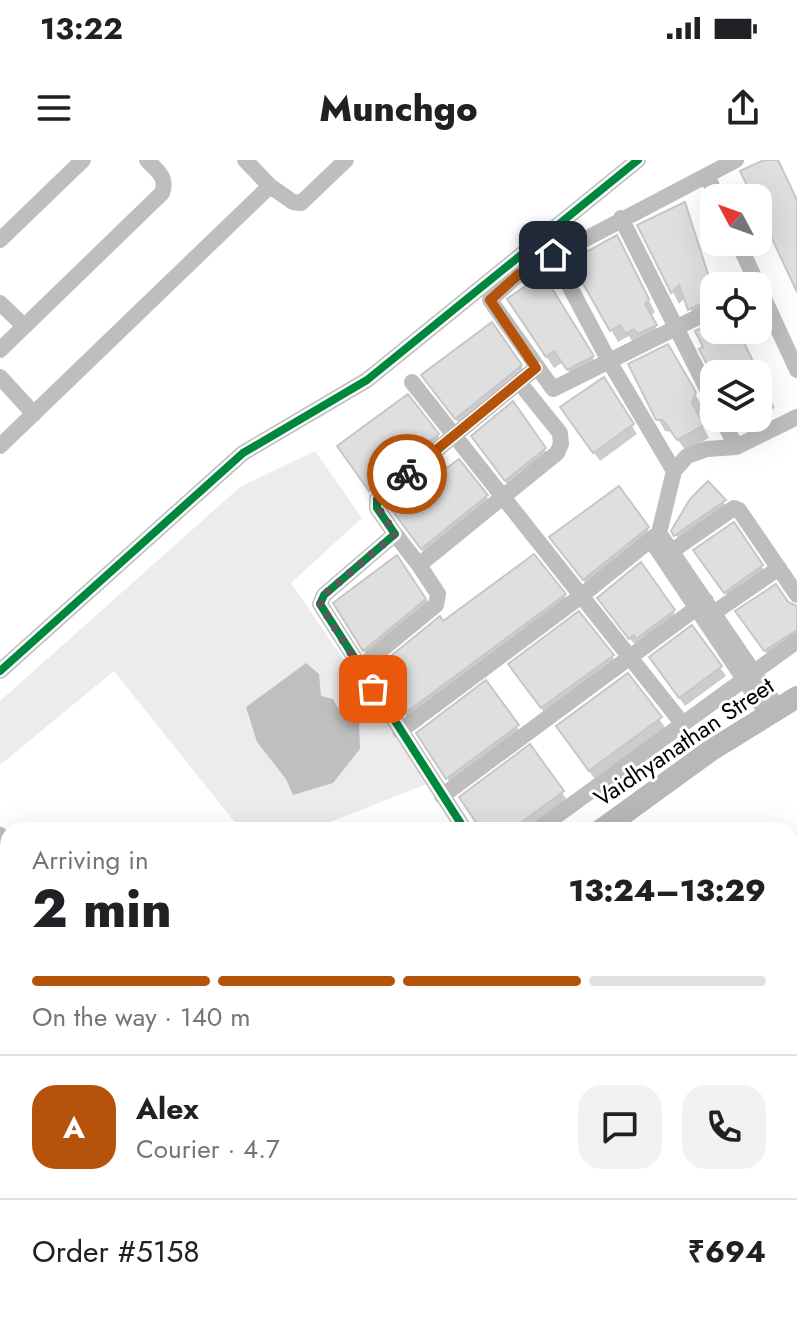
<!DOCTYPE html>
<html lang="en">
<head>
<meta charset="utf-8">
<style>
	body { margin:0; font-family:Jost,sans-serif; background:#f2f2f2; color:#202124; height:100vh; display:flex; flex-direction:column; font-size:30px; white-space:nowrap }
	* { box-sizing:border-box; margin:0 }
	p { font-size:26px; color:#757577 }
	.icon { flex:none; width:44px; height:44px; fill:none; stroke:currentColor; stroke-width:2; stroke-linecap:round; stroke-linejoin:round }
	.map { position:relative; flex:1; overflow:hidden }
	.panel { position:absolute; left:0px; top:662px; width:798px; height:498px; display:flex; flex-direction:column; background:#fff; border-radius:24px 24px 0 0; box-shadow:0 8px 32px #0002 }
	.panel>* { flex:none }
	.needle { width:52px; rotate:311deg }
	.fabs { position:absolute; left:700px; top:24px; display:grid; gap:16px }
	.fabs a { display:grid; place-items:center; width:72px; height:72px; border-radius:16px; background:#fff; box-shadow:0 8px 32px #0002; font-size:40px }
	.pin { position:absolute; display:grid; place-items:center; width:68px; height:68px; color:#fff; margin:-34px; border-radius:16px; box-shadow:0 4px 12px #0006 }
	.courier { position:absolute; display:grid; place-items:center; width:80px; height:80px; margin:-40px; border:6px solid #b45309; border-radius:50%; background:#fff; color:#222; box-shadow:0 2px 10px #0007 }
	.head em { font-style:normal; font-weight:800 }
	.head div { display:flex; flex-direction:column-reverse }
	.head { display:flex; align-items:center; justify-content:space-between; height:136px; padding:0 32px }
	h1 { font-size:52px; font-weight:800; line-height:60px }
	.bar { display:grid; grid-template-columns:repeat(4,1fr); gap:12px 8px; align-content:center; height:96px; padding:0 32px }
	.bar i { height:10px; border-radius:6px; background:#e0e0e0 }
	.bar .current { background:#b45309 }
	.bar p { grid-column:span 4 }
	.line { display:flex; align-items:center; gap:20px; padding:0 32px; border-top:2px solid #e0e0e0 }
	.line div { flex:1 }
	.round { display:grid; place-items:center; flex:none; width:84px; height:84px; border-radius:24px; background:#f2f2f2 }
	.status { display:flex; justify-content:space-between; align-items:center; height:56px; padding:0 40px; background:#fff; direction:ltr }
	.status svg { height:22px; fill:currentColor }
	header { display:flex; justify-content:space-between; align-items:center; height:104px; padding:0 32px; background:#fff; font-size:36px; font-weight:800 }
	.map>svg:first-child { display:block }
	.green { fill:#ececec }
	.water { fill:#bfbfbf }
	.shadow { fill:#0003 }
	.building { fill:#dfdfdf; stroke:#c7c7c7; stroke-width:2 }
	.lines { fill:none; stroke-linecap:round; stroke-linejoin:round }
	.street { stroke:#bebebe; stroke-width:16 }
	.secondary { stroke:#b8b8b8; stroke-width:22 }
	.cycleway-casing { stroke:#fff; stroke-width:13 }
	.cycleway { stroke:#00873e; stroke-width:8 }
	.done { stroke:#595959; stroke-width:8; stroke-dasharray:0 14.4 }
	.route { stroke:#b45309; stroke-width:10 }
	.labels { text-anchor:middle; stroke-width:6; stroke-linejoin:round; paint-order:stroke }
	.street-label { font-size:24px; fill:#000; stroke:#fff }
</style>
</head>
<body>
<div class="status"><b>13:22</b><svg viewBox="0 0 49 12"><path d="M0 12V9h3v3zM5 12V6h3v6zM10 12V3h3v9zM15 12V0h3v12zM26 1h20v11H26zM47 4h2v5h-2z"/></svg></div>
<header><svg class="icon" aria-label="menu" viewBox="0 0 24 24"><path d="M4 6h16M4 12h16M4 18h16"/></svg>Munchgo<svg class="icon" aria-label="share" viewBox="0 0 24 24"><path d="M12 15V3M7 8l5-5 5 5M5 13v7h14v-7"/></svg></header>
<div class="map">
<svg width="797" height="1159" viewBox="0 0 797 1159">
	<rect width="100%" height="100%" fill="#fff"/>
	<path class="green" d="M315,291L362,358L291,423L429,623L310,670H241L114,511L0,605V541L240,327Z"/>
	<path class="water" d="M306,503L319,514L321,536L333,539L340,552L359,561L360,589L333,623L293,635L286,619L257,582L246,547Z"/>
	<path class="shadow" d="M684,45L714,128V154L696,161L685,137L679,144L639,66Z
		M623,89L655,152L650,157L662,178L634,185L629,176L618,182L572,102Z
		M542,117L599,208L575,221L563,202L554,208L517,152Z
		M714,163V170H736L775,248L765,252L774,271L752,282L740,258H758V214H714L705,188Z
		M668,187L702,246L698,257L709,278L686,291L672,272L665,271L654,252Z
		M521,206L528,218L464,270L431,227Z
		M604,220L637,274L600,301L568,257Z
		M437,275L444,287L378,342L339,287Z
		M479,285L544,289L550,298L511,329Z
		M708,324L730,350L681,384L674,371Z
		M486,336L493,348L429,400L400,361Z
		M733,364L767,415L730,440L701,399Z
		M647,368L654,380L591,431L552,378Z
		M640,405L679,460L636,486L604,447Z
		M776,426L797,451V480L771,499L743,461Z
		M564,435L571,447L412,565L384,522L442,463Z
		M425,437L432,449L371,501L342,456Z
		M692,468L726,516L685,546L657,506Z
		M612,496L619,508L549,559L518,516Z
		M628,515L667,570L597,622L565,578Z
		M486,523L524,578L455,630L425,585Z
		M530,587L570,644L534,670H481L461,640Z"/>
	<path class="building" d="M764,0H778L797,40V132L758,49V38H753L740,11Z
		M685,42L714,133V138L688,150L679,125L671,133L637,65Z
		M617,75L649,139L645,144L657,165L638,174L634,169L626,174L620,165L610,171L570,101Z
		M543,114L594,196L567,210L554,191L546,197L507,139Z
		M714,161V170H738L759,214H716L714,210V218L699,189L703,187L695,171Z
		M492,162L522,205L455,259L421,215Z
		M668,184L696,232L692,243L704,265L677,280L663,260H656L628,204Z
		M604,217L634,264L593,293L560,247Z
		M408,234L439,274L369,331L337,286Z
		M758,236L770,258L744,271L738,258H758Z
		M513,241L546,288L505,321L471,276Z
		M459,299L488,335L421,389L391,349Z
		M708,321L726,340L674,376L671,371L690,339Z
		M619,326L649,367L583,420L549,377Z
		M734,362L763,405L724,433L693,390Z
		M534,394L566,434L404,554L375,509L440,456L443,461Z
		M397,395L426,439L363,491L333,443Z
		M641,402L675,450L636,479L634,475L629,479L597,438Z
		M776,424L788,442L797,446V470L764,491L735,451Z
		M579,451L614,495L541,548L508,504Z
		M692,465L722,506L679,538L649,497Z
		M628,513L662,557L589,611L556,566Z
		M486,520L519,565L446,619L416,573Z
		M530,584L564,631L511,670H481L459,637Z"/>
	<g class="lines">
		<path class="street" d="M707,15L717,38
			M270,26L293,42L301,43L346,0
			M621,58L714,243
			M0,80L83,0
			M738,82L797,210
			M553,95L609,201L674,311
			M0,143L24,166
			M714,149L553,229L490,140L519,114L736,0
			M0,190L162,33C168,17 157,11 147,0
			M0,217L34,254
			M412,222L682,563
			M722,258L736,287
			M0,286L270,26L245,0
			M659,373L778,548
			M395,374L419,405L557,293L561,284L560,273L519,222
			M651,380L768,555
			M672,391L734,348L739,350L797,435
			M715,452L779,408
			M359,508L436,445L438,434L419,405
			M0,511L243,293L367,220L638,0
			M400,571L581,436L659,373L674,311L687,296L707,289L736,287L797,257
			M442,636L706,441
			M465,670L320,444L324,435L395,374L377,348V339L536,208
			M537,670L797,481
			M0,675L8,686
			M790,1050L797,1045
			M379,1152L385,1159
			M687,1152L692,1159
			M632,1159L642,1152"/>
		<path class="secondary" d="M601,670L710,591L797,537
			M67,1159L74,1152
			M92,1159L99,1152"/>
		<defs>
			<path id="cycleway" d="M0,511L243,293L367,220L638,0
				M465,670L320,444L324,435L395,374L377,348V339L536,208"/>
		</defs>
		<use href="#cycleway" class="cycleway-casing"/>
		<use href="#cycleway" class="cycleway"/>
	</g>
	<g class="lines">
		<path class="done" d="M373,529L320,444L324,435L395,374L375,343L407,314"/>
		<path class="route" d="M407,314L536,208L490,140L519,114L553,95"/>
	</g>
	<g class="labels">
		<g class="street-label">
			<text transform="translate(684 582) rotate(-34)" y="8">Vaidhyanathan Street</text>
		</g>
	</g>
</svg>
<div class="fabs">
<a><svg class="needle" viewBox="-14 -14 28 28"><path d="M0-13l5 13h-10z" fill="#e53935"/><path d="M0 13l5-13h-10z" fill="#757577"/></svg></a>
<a><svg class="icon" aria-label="locate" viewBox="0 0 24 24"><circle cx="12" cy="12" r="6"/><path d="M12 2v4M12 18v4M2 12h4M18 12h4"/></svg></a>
<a><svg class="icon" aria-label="layers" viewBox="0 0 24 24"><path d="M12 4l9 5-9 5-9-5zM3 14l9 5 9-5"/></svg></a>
</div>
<div class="pin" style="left:373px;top:529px;background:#ea580c"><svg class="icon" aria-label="bag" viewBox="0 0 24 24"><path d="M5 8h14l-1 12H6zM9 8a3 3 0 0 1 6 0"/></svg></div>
<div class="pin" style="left:553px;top:95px;background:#1f2937"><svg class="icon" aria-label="home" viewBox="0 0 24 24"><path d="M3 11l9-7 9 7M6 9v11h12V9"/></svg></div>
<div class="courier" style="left:407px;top:314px"><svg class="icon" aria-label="bike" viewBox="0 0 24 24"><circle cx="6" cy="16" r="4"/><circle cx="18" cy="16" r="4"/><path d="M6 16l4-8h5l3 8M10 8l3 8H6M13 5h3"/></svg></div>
<section class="panel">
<div class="head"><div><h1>2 min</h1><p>Arriving in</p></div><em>13:24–13:29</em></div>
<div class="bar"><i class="current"></i><i class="current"></i><i class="current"></i><i></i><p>On the way · 140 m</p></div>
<div class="line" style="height:144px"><b class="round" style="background:#b45309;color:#fff">A</b><div><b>Alex</b><p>Courier · 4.7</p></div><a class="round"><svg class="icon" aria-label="chat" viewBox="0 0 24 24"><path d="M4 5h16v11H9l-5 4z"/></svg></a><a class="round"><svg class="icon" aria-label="phone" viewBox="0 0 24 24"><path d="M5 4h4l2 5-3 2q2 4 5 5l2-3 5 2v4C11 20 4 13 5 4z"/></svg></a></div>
<div class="line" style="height:104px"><div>Order #5158</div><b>₹694</b></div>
</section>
</div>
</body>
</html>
